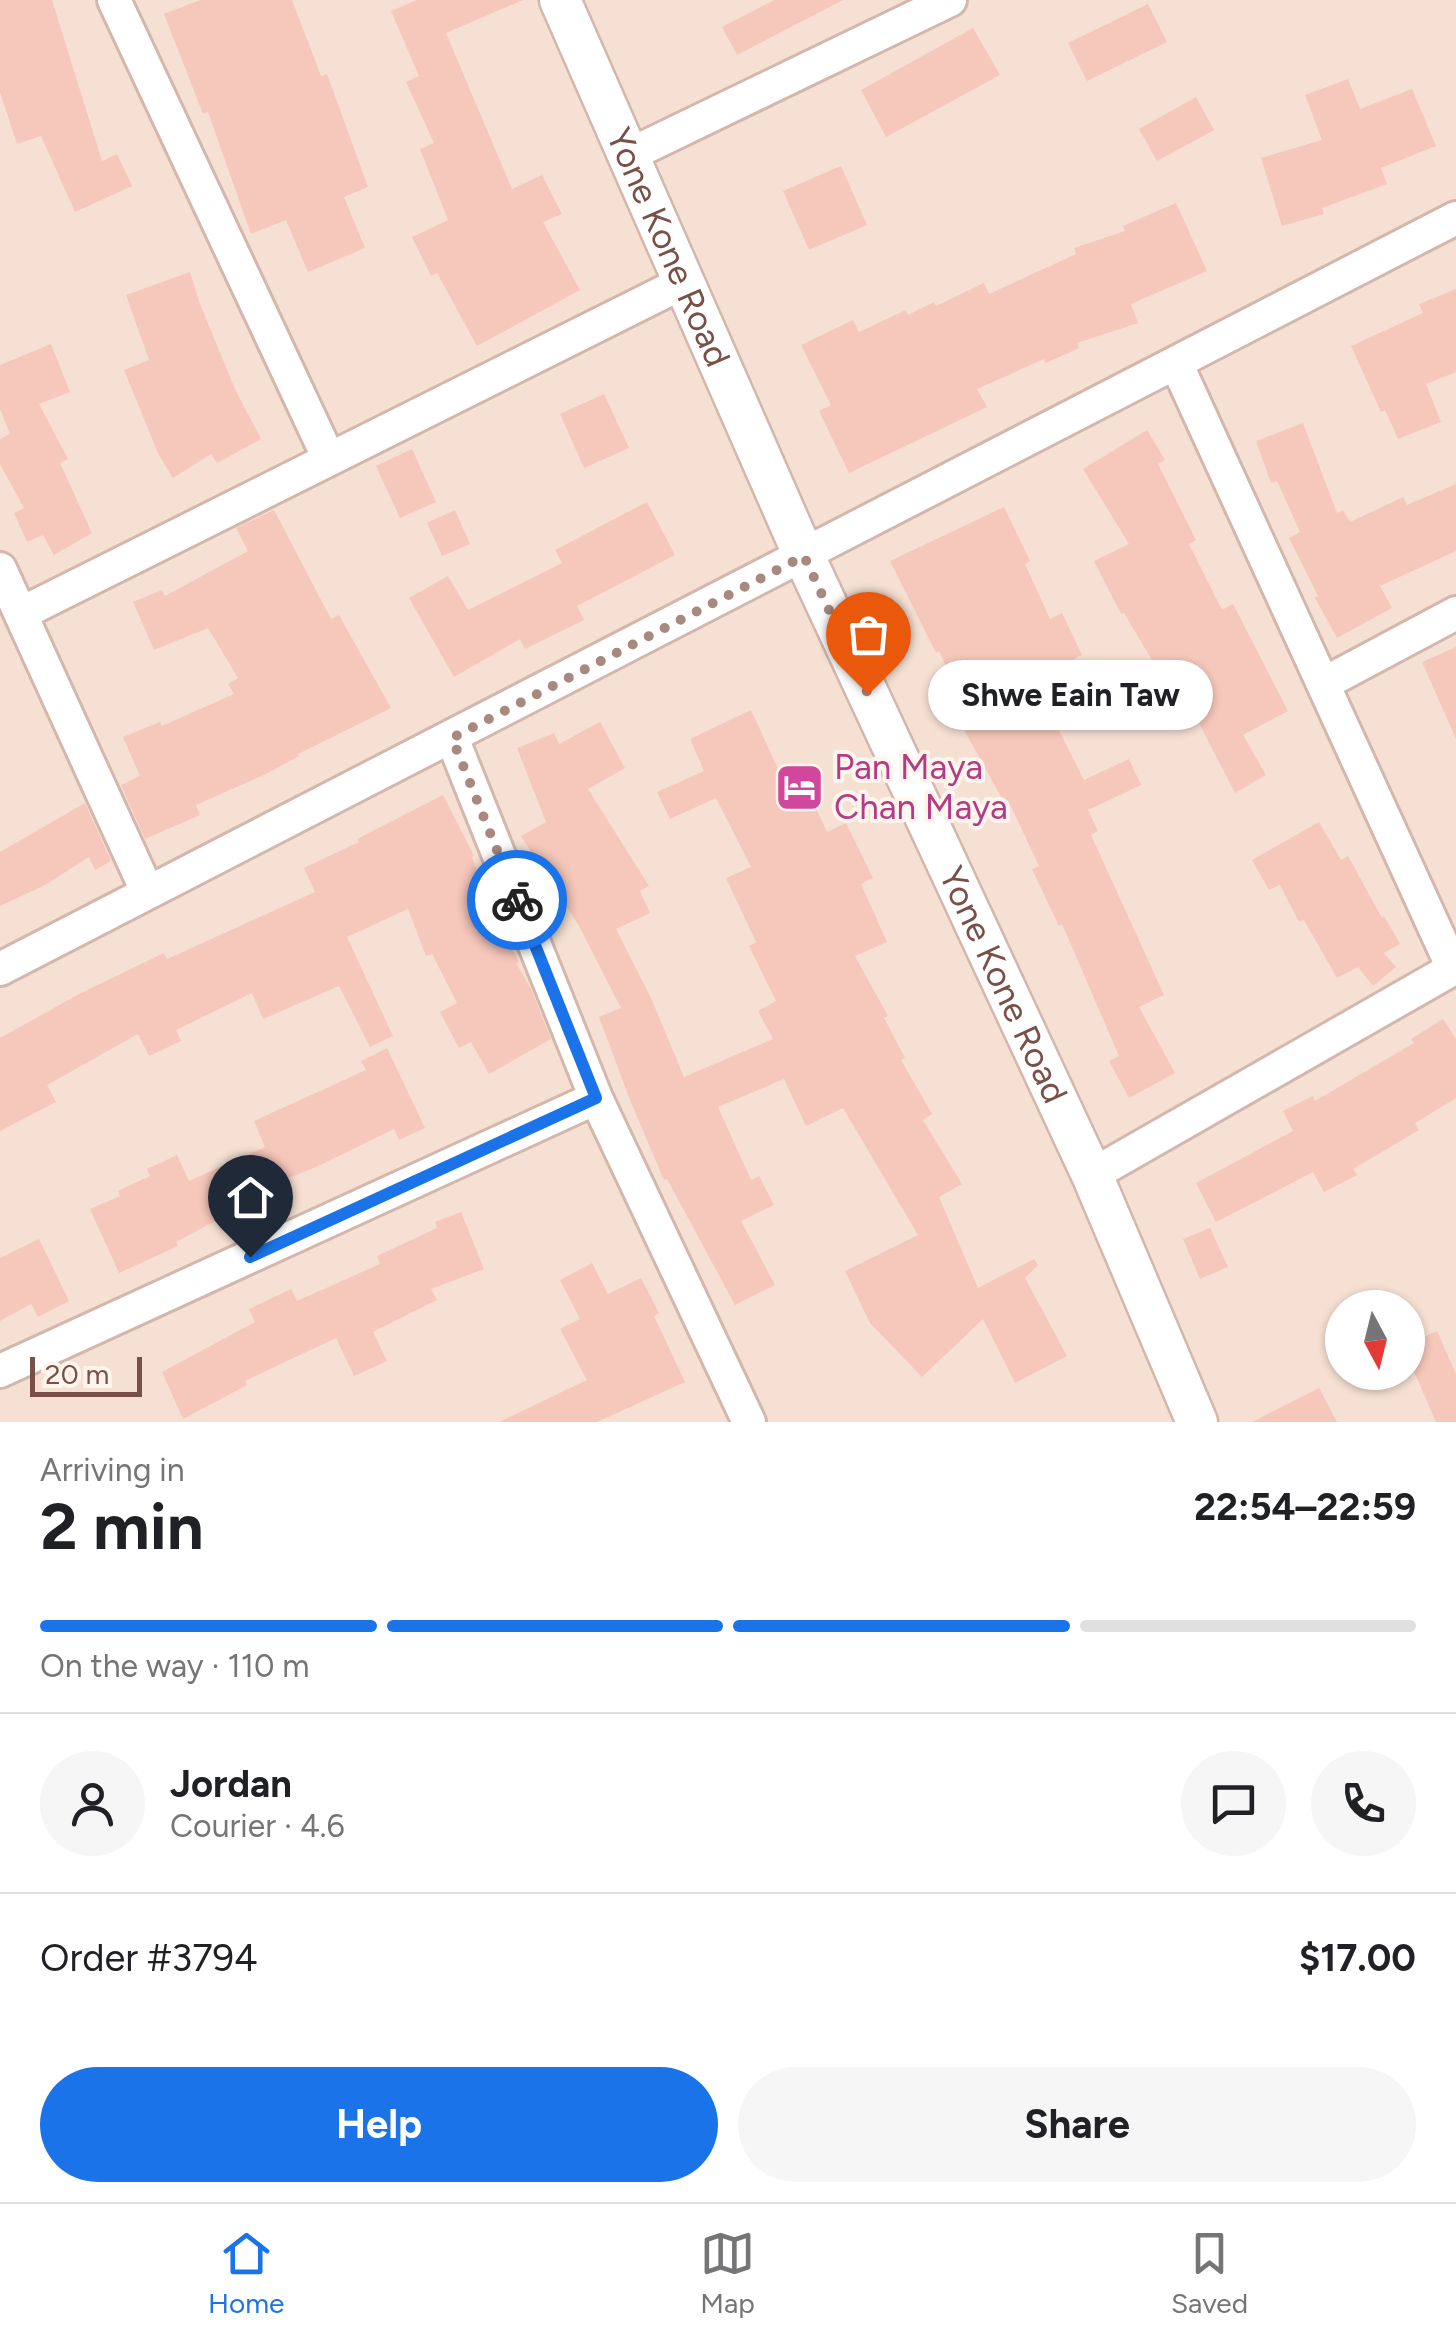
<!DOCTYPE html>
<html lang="en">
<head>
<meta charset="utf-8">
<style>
	body { margin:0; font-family:Figtree,sans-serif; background:#f6f6f6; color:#202124; height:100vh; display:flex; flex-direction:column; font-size:38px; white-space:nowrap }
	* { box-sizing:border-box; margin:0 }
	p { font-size:32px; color:#757577 }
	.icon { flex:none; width:55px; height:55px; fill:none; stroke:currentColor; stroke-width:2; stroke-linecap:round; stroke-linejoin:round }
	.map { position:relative; height:1422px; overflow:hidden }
	.drawer { display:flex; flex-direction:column; background:#fff; flex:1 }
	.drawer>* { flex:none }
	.needle { width:65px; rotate:173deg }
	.fabs { position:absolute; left:1325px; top:1290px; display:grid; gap:20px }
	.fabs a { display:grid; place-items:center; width:100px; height:100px; border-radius:50%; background:#fff; box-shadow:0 2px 8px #0004; font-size:50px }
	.scale { position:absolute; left:30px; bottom:25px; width:112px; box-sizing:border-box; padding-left:10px; border:5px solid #795048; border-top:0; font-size:28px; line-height:35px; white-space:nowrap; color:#795048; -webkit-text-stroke:8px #fff5ed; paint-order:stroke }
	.pin { position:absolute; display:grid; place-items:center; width:85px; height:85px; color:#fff; margin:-102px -42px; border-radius:50% 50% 50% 0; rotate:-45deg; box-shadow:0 0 10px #0007 }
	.pin .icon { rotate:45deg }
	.courier { position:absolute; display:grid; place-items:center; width:100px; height:100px; margin:-50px; border:8px solid #1a73e8; border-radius:50%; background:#fff; color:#222; box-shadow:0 2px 12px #0007 }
	.bubble { position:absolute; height:70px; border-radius:35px; background:#fff; box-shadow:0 2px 8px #0004; font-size:32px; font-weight:700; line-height:70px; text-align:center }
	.headline em { font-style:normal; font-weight:700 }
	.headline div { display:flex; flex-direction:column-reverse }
	.headline { display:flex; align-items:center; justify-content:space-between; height:170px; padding:0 40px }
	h1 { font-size:65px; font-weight:700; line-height:75px }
	.bar { display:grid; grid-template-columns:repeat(4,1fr); gap:15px 10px; align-content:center; height:120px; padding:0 40px }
	.bar i { height:12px; border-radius:8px; background:#e0e0e0 }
	.bar .selected { background:#1a73e8 }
	.bar p { grid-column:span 4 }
	.line { display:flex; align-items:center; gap:25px; padding:0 40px; border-top:2px solid #e0e0e0 }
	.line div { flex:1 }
	.round { display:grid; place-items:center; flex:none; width:105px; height:105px; border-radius:52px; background:#f6f6f6 }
	.button { display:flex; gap:20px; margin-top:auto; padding:20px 40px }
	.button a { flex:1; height:115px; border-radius:60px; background:#1a73e8; color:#fff; font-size:40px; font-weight:700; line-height:115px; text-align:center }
	.button a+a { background:#f6f6f6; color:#202124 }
	.menu { display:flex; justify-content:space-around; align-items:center; height:140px; border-top:2px solid #e0e0e0; background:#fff; font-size:28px; color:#757577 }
	.menu a { display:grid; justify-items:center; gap:5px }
	.menu .selected { color:#1a73e8 }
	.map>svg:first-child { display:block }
	.residential { fill:#f6e0d3; fill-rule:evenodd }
	.building { fill:#f6c7bb }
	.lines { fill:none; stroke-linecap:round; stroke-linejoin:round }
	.minor-casing { stroke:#d3b7ad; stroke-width:38 }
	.tertiary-casing { stroke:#d3b7ad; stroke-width:45 }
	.minor { stroke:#fff; stroke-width:32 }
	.tertiary { stroke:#fff; stroke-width:40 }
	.done { stroke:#a8887f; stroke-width:10; stroke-dasharray:0 18 }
	.route { stroke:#1a73e8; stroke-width:12 }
	.labels { text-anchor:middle; stroke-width:8; stroke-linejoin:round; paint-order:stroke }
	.street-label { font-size:35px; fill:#795048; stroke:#fff5ed }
	.hotel-label { font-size:35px; fill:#b23c85; stroke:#fff5ed; text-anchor:start }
</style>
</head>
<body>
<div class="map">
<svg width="1456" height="1422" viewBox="0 0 1456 1422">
	<rect width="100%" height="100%" fill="#fef0e5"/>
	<path class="residential" d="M0,0H1456V1422H0ZM1342,1308H1408V1372H1342Z"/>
	<path class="building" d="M0,0H52L102,161L117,154L132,186L75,212L41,136L17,144L0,92Z
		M200,0H292L321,76L327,74L368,187L344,197L365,248L308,272L286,220L251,234L208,112L203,114L164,14Z
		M417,0H523L446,33L512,189L542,175L562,214L543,222L580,290L477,346L437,273L431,276L412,237L448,220L420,149L434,143L406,82L419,76L391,11Z
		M774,0H843L737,55L722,27Z
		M1148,4L1167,42L1087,81L1068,43Z
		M973,28L1000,75L886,137L861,90Z
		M1348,79L1360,109L1412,89L1436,146L1381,168L1387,184L1322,208L1324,214L1282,226L1261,158L1322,140L1305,95Z
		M1196,97L1214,130L1157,161L1139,129Z
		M841,166L867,225L809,250L783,191Z
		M1176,203L1207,271L1131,304L1138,323L1077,343L1079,348L1046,363L1044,359L977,389L987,407L849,473L819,411L831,405L801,345L853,320L859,332L906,310L908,315L934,302L936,306L984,283L989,294L1076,254L1074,248L1125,231L1123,226Z
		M190,272L200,304L235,389L261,439L217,463L211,454L173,478L158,453L124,370L149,360L126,295Z
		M1456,289V372L1426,384L1441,422L1398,439L1385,410L1381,412L1351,346L1423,313L1419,304Z
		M51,344L70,392L39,404L68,459L60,463L92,533L54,555L43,535L27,542L14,513L24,508L0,464V439L10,434L0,409V365Z
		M604,394L629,448L584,468L560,414Z
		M1303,423L1337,513L1343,510L1350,522L1403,497L1407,505L1456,484V551L1380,586L1392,608L1337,638L1315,598L1318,596L1289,538L1300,532L1277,481L1271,483L1256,441Z
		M1147,430L1165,460L1158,464L1196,540L1189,544L1222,610L1233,604L1288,711L1243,735L1266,775L1235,793L1187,700L1178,704L1124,613L1121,614L1094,561L1129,544L1083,469Z
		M412,449L436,502L400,518L376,466Z
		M647,502L675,555L577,606L584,620L525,649L520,639L454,677L409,598L448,576L468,610L562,563L555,550Z
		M1004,507L1030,561L1025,564L1050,619L1062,613L1082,655L1033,679L1084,780L1129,759L1141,785L1088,810L1098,831L1091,835L1164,995L1139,1007L1175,1073L1129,1098L1109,1061L1119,1056L1062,924L1059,926L1032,869L1039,866L1009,802L1005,804L958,719L968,714L939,651L936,653L890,561Z
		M274,510L331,619L339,615L391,708L298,754L299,756L266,774L196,805L200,815L145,839L121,785L140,776L123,737L160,722L162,726L234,694L228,684L238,678L208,628L154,650L133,602L162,590L165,596L248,551L236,528Z
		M455,510L470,544L442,556L427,523Z
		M1456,647V739L1422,662Z
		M751,710L783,780L799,772L827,832L846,823L873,878L861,884L887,942L855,956L888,1016L884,1018L905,1058L901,1060L932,1114L923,1120L962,1184L939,1197L978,1288L1034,1259L1038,1265L1025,1278L1067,1356L1015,1383L983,1319L922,1377L870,1323L845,1271L918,1235L843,1108L806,1126L784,1079L718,1107L751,1180L759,1176L774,1205L741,1221L775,1285L735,1305L667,1179L664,1180L630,1100L599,1017L621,1008L579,926L521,836L546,822L517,748L554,733L559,744L600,722L625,768L588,789L649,886L640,891L650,913L616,929L651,998L684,1077L773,1039L758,1011L776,1001L749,946L756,942L726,878L751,867L716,798L670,819L657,792L704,771L690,739Z
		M443,795L474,856L472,857L502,938L506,937L519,962L516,963L531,989L551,1039L489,1074L471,1042L459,1048L440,1012L457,1003L432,954L426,956L408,909L347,937L393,1036L370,1047L339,986L263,1019L252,993L176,1030L181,1041L149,1056L138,1034L47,1085L56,1102L0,1131V1038L81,993L164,953L167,959L315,892L304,868L359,842L357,839Z
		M85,803L111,861L95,870L89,857L45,885L0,906V852Z
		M1319,822L1341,860L1348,856L1382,918L1384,916L1400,944L1384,953L1396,967L1373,986L1358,967L1337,978L1304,920L1299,922L1280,885L1269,890L1252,860Z
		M1443,1019L1456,1039V1098L1415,1123L1419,1130L1353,1169L1357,1175L1324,1192L1313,1172L1216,1222L1196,1183L1293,1131L1283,1111L1313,1096L1315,1101L1414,1043L1411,1039Z
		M387,1048L425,1128L399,1140L394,1129L316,1167L242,1197L245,1205L176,1242L178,1246L119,1273L90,1209L120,1196L118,1191L150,1176L147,1169L177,1155L189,1181L265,1147L254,1121L366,1070L361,1061Z
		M461,1212L484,1269L431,1289L437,1300L373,1332L387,1361L354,1376L336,1338L245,1381L247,1385L183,1419L162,1372L255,1322L249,1309L291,1289L297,1301L380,1264L377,1256L437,1228L435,1222Z
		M1210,1228L1228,1267L1200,1279L1183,1239Z
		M39,1239L69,1301L38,1317L31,1304L0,1321V1258Z
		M592,1263L608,1294L641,1278L659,1313L654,1316L685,1382L597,1422H499L587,1380L560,1329L580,1319L560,1280Z
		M1437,1331L1456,1374V1422H1436L1408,1358V1344Z
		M1319,1388L1337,1422H1252Z"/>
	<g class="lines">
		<defs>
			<path id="minor" d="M114,0L329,459
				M629,155L950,0
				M1176,363L1453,968
				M0,569L147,891
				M22,613L684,282
				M1323,684L1456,613
				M452,738L596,1098L749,1422
				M0,969L1456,218
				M1092,1175L1456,967
				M0,1371L596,1098"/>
			<g id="tertiary">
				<path id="s1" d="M560,0L804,556L1092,1175L1197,1422"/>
			</g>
		</defs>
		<use href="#minor" class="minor-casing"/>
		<use href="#tertiary" class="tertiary-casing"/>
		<use href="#minor" class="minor"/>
		<use href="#tertiary" class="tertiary"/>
	</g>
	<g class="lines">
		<path class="done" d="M517,900L452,738L804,556L868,694"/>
		<path class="route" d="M250,1257L596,1098L517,900"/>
	</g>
	<defs>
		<symbol id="hotel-square" viewBox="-11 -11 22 22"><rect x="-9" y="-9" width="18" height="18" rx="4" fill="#d1479c" stroke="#fff5ed"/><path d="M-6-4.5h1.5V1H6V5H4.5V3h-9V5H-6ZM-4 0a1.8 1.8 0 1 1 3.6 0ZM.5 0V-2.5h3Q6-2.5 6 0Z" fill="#fff"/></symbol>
	</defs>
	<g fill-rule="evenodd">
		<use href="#hotel-square" x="772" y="760" width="55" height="55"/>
	</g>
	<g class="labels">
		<g class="street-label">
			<text dy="12" stroke="none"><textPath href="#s1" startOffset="270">Yone Kone Road</textPath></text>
			<text dy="12" stroke="none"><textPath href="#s1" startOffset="1080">Yone Kone Road</textPath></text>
		</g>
		<g class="hotel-label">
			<text x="834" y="779">Pan Maya<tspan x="834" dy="40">Chan Maya</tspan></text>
		</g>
	</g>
</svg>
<div class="fabs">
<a><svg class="needle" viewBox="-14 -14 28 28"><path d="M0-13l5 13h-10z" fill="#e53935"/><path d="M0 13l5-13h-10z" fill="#757577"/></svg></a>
</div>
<div class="scale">20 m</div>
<div class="pin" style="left:868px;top:694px;background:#ea580c"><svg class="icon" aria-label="bag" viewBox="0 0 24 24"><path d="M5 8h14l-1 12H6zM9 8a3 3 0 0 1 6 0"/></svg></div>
<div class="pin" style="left:250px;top:1257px;background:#1f2937"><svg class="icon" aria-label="home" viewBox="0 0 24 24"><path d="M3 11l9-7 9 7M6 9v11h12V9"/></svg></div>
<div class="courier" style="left:517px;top:900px"><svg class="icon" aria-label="bike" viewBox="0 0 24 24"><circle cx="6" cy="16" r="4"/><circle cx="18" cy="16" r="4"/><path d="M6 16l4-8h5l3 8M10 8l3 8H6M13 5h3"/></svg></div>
<div class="bubble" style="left:928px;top:660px;width:285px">Shwe Eain Taw</div>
</div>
<section class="drawer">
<div class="headline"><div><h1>2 min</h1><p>Arriving in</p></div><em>22:54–22:59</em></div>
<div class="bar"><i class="selected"></i><i class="selected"></i><i class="selected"></i><i></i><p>On the way · 110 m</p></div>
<div class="line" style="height:180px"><a class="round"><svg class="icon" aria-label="person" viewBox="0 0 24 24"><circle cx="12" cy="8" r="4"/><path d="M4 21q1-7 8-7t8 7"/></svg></a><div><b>Jordan</b><p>Courier · 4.6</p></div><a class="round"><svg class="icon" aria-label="chat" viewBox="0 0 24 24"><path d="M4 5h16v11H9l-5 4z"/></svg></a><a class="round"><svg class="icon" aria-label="phone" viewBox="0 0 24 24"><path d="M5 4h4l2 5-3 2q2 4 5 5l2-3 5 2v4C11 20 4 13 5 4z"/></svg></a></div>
<div class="line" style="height:130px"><div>Order #3794</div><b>$17.00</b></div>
<div class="button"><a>Help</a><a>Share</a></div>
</section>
<nav class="menu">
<a class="selected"><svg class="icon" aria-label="home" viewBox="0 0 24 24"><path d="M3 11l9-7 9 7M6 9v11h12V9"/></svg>Home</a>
<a><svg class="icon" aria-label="map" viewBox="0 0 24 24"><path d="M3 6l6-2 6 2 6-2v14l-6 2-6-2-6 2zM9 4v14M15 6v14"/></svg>Map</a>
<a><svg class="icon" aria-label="saved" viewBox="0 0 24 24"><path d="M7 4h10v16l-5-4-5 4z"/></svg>Saved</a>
</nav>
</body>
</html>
